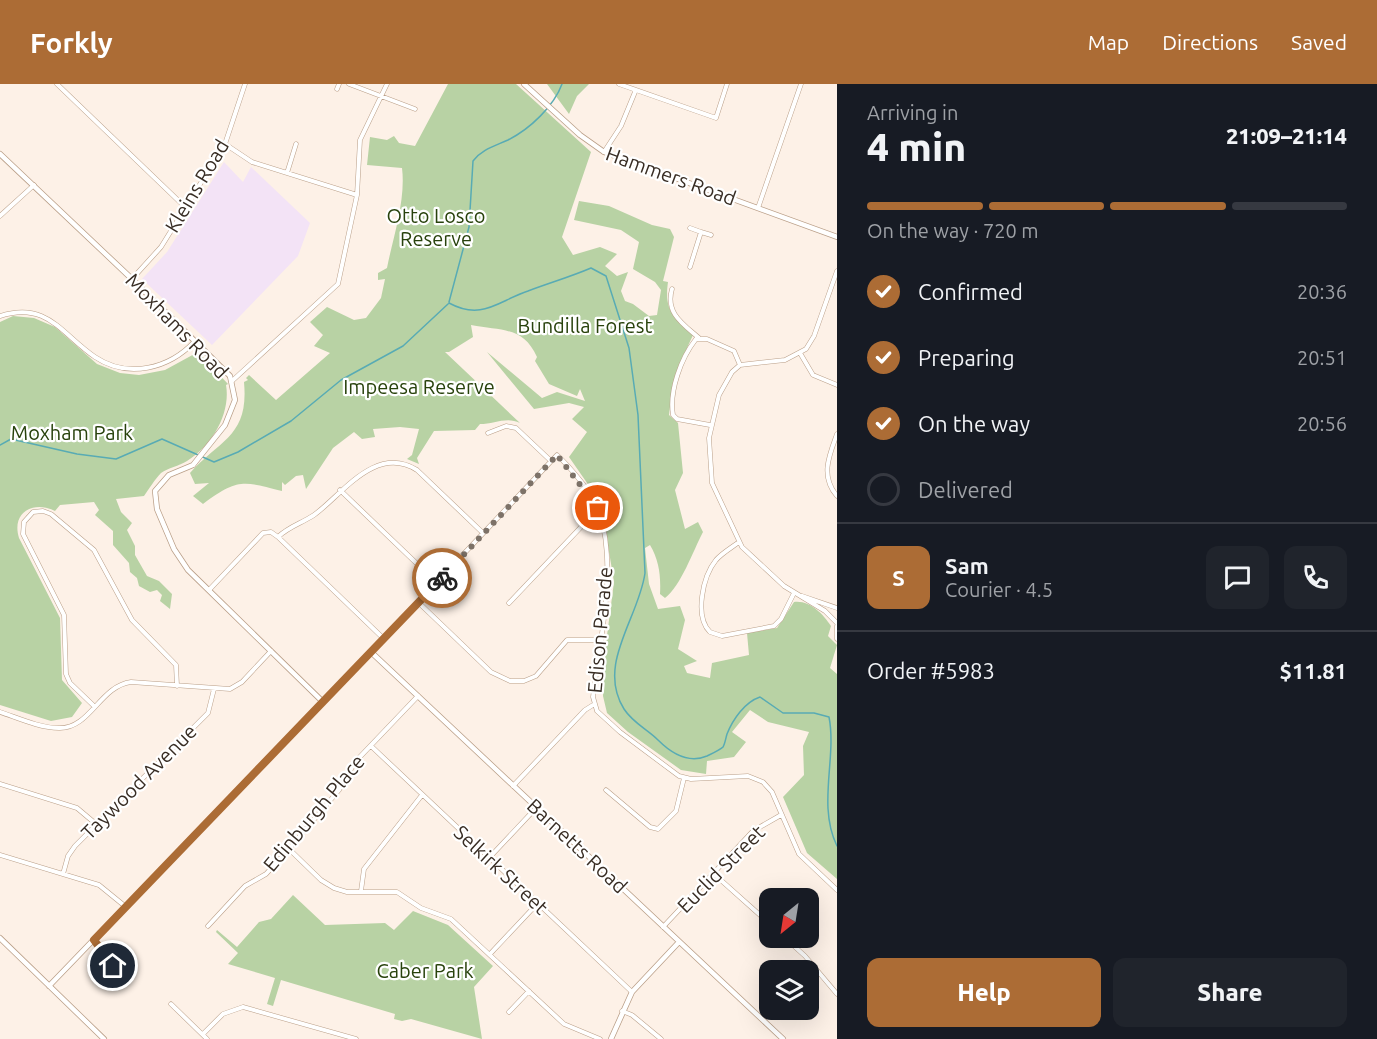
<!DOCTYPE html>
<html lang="en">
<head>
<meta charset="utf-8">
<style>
	body { margin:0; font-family:Ubuntu,sans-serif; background:#20242c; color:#f1f3f6; height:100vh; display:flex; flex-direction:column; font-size:22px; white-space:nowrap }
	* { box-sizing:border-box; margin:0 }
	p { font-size:20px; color:#9ea1a6 }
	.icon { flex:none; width:33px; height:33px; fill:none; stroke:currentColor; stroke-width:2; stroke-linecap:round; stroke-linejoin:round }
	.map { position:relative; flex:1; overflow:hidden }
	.drawer { display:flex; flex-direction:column; background:#171b24; width:540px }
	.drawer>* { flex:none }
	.needle { width:39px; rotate:210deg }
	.buttons { position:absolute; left:759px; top:804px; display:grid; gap:12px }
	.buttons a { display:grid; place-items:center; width:60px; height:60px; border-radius:12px; background:#171b24; box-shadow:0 6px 24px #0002; font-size:30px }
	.pin { position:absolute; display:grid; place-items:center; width:51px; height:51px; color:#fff; margin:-26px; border:3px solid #fff; border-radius:50%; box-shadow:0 2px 6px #0007 }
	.courier { position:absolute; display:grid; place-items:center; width:60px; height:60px; margin:-30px; border:4px solid #ac6c35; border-radius:50%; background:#fff; color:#222; box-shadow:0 2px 8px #0007 }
	.head em { font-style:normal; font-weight:800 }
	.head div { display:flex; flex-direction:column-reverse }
	.head { display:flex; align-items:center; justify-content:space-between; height:102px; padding:0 30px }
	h1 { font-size:39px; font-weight:800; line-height:45px }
	.bar { display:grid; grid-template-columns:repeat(4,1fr); gap:9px 6px; align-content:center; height:72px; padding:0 30px }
	.bar i { height:8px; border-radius:4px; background:#363941 }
	.bar .active { background:#ac6c35 }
	.bar p { grid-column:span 4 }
	.line { display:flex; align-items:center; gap:15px; padding:0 30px; border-top:2px solid #363941 }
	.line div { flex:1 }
	.round { display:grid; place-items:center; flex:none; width:63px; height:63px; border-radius:12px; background:#20242c }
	ol { padding:0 30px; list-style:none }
	li { display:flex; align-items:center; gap:18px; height:66px }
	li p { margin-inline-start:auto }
	li .icon { padding:6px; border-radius:50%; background:#ac6c35; color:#fff; stroke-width:4 }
	li:last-child { color:#9ea1a6 }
	li i { width:33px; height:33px; border:3px solid #363941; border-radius:50% }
	.primary-button { display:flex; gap:12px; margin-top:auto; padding:12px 30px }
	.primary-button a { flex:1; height:69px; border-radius:12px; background:#ac6c35; color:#fff; font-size:24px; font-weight:800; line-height:69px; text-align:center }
	.primary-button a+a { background:#20242c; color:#f1f3f6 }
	header { display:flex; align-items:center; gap:36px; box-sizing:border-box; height:84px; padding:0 30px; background:#ac6c35; color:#fff }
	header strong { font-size:28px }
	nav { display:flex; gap:33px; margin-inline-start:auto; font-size:21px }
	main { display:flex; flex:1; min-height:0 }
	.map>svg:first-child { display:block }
	.education { fill:#f3e3f6 }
	.green { fill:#b8d2a4 }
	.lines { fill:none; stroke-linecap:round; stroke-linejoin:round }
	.stream { stroke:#58abb4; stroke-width:1.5 }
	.minor-casing { stroke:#ba9f88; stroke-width:5 }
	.tertiary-casing { stroke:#ba9f88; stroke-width:6 }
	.minor { stroke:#fff; stroke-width:4 }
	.tertiary { stroke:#fff; stroke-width:4.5 }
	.done { stroke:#7d7268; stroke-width:6; stroke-dasharray:0 10.8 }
	.route { stroke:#ac6c35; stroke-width:8 }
	.labels { text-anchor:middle; stroke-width:4.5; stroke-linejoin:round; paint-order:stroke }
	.street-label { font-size:20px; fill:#382d24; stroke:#fff }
	.park-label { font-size:20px; fill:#28420c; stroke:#fff }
</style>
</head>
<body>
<header>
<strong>Forkly</strong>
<nav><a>Map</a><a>Directions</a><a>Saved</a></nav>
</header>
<main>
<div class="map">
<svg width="837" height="955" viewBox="0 0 837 955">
	<rect width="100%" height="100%" fill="#fdf1e7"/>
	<path class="education" d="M224,78L243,98L251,83L310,139L298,172L212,261L142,195L167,168Z"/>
	<path class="green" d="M448,0H516L591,68L562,153L573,171L600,163L617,170L605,182L617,192L628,188L621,207L625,217L633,220L649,232L657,231L661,206L655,198L633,185L639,158L621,146L574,136L579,117L609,122L652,141L670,145L674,153L663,197L668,198C664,226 673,233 693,251C680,278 672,301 669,331L678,339L683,389L675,406L685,445L698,438L703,448C693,467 681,502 665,514L660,510C661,492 659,476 650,461L645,464L649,500L658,525L680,522L685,536L678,565L697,577L684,582L687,589L710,594L712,579L749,571L747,549L777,544L794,518C810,516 823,530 831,542L828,552L837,561L830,584L837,590V795L807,769L783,713L804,691L803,662L809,648L768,638L750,626L732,648L746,658L734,673L707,677L706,690L681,686L628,648L607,629L603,612L606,559L614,498L601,419L569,373L587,348L572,335L584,323L569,319L534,325L487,268L542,314L557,308L585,317L580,305L577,312L549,300L535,277L537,273C523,242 501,247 471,241L473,253L449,268H445L520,339C507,332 494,340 480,340L475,346L434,347L417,374L419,380L407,375L412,371L419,345L400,343L373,345L375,353L362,355L354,348L333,364L306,405L303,391L296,392L285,401L282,398V407C243,397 238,394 203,420L193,412L209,399L195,400L190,389C221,355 249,352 244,298L248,296L246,294L249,291L276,316L330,269L314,262L323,251L310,238L327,223L354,236L366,234L381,214L385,195L378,196V189L387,184C393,153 406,116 402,84L367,81L370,53L387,56L394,52L399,59L415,62Z
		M547,0H589L577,12L569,30Z
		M13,232L34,234L55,243L97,280L120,289L139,291L165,286L198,268L228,300L226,301C231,329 212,362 187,377C179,382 168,384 161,389C155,395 149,405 144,412L116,415L121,428L132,439L127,446L135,462V471L147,492L159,497L172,510L170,525L160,517L162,511L157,506L150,508L139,502L137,494L130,488L129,479L113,461V447L95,431L99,426L94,418L60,421L55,427C34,416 11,428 19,454L60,534L62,596L82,619L72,633L51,637L0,621V238Z
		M293,811L325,841L385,839L394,846L413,827L448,841L493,882L474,903L482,955L411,935L402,937L394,935L395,930L281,896L273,922L267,920L275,894L228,880L238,869L216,848L217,846L237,863L259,838L271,835Z"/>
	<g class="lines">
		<path class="stream" d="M449,218L469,143L473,77C482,65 495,62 508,56C530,45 554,22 562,0
			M449,219C482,237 498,217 528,207C549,199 570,193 591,184L606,192L629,264L638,331L645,489C639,534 596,580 624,625C633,639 647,645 658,656C671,669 688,680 707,672C711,670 720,666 723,663C725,660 726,653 727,650C733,635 745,618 760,613L783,629H814L829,633C837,674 817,721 837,762
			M0,361L11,355L77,370L116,375L162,355L214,378L238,368L291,337L341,296L403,262L448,220"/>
		<defs>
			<path id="minor" d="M57,0L184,122
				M349,0L415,25
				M619,0L716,34L727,0
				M337,5L339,0
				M225,60L252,78L357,111
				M604,68L621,42L635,8
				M287,89L296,60
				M758,124L801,0
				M0,132L34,101
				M701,148L711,151
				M690,183L701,148L690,144
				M837,187L814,252L806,265L785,276L740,281L732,288L719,311L709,354L712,399L742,463L784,502L825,527L837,539
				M132,195L161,163L225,60L245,0
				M672,205C665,229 683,240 699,254
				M0,232C48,217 61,250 95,273C128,295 169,285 195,257
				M800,269L813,291L837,301
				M232,297L338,200L357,111L360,56L387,0
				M710,341L677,335L673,331C669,307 681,274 696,255H707L734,267L740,281
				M488,349L506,342L516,344L551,377
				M837,350C829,372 820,392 837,412
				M340,406L437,499
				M278,453L384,555
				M739,458C731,464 722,469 716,476C703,492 694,532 710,548L722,552L774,542L781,535L794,509
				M209,506L263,449L271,448L278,453C288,443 302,439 314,431C342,411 375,360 417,386L483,449
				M802,512L837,524
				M418,518L491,588L510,597H524L536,592L567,556H600
				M509,519L599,424
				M837,542V555
				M371,568L557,371C568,381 595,412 599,426C618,486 600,552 593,613L597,627L620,648L679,692L691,695L748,692L763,698L772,708L799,770L837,806
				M94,622L70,599L66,590L64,531L23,450L24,438L33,428L43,427L51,430L94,466L132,536L176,581L177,602
				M0,628C18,634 40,644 59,644C90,645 100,602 131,598L230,605L242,598L271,567
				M371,662L632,908
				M0,700L77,724L96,740
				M513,702L585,626L593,621
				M606,706L650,743L658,745L676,727L684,694
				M289,765L321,796L334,804L347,808H397L421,824L451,835L564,940L600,955
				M0,771L99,801L126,823
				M489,774L536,724
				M63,790L68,772L75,762L208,629L214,605
				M714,790L770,840
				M361,807L364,785L422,711
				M208,842L245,802L266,790L289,765L339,706L355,678L418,612
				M663,843L753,747L781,731
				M785,854L805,872L837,910
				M94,856L118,885
				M490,870L537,820
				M171,920L207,955
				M622,927L632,931L661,955
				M509,928L529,907
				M203,950L223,930L243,923L356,955"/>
			<path id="tertiary" d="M524,0L580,51L604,68L837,153
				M0,70L132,195L230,292L235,316L225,341L193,381L169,391L155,407L157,425L174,465L188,486L323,618
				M0,854L104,955
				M49,902L371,568L783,955
				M611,955L632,908L679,858"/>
		</defs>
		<use href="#minor" class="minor-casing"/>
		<use href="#tertiary" class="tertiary-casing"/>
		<use href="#minor" class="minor"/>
		<use href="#tertiary" class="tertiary"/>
	</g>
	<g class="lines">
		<path class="done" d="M442,494L557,371L598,424"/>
		<path class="route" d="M113,882L94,856L442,494"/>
	</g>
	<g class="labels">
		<g class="street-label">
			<text transform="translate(671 92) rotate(20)" y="7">Hammers Road</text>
			<text transform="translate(197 102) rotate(-59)" y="7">Kleins Road</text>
			<text transform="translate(177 242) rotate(46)" y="7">Moxhams Road</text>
			<text transform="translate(600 546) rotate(-85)" y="7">Edison Parade</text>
			<text transform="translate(139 698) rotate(-45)" y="7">Taywood Avenue</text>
			<text transform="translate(314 729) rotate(-50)" y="7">Edinburgh Place</text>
			<text transform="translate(577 762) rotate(43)" y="7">Barnetts Road</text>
			<text transform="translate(721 785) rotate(-45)" y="7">Euclid Street</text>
			<text transform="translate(501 786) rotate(43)" y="7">Selkirk Street</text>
		</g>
		<g class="park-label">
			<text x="436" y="139">Otto Losco<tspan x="436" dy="23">Reserve</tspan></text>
			<text x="585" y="249">Bundilla Forest</text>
			<text x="419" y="310">Impeesa Reserve</text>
			<text x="72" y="356">Moxham Park</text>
			<text x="425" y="894">Caber Park</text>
		</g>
	</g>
</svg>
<div class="buttons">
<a><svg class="needle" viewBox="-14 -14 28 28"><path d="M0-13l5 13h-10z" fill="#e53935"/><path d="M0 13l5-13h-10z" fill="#9ea1a6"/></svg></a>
<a><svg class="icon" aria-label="layers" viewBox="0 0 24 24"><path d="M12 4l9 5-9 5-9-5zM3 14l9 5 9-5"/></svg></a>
</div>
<div class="pin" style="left:598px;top:424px;background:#ea580c"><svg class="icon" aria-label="bag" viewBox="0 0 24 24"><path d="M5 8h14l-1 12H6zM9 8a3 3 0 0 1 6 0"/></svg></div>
<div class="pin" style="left:113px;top:882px;background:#1f2937"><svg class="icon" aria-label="home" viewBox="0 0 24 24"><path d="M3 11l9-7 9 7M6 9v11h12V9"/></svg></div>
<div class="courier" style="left:442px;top:494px"><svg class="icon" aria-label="bike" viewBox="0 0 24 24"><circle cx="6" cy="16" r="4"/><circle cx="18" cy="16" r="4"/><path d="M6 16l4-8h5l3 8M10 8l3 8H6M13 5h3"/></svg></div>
</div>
<section class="drawer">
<div class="head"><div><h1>4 min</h1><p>Arriving in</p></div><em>21:09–21:14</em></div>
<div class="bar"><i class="active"></i><i class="active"></i><i class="active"></i><i></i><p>On the way · 720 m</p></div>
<ol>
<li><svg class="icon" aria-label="check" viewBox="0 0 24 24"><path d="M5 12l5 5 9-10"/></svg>Confirmed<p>20:36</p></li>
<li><svg class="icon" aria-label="check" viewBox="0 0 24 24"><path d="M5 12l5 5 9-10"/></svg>Preparing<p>20:51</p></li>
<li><svg class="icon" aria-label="check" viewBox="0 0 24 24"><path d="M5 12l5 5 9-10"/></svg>On the way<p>20:56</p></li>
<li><i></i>Delivered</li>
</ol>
<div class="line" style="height:108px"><b class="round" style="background:#ac6c35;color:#fff">S</b><div><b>Sam</b><p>Courier · 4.5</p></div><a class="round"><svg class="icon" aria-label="chat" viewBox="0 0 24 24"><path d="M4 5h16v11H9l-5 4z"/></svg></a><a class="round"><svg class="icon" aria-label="phone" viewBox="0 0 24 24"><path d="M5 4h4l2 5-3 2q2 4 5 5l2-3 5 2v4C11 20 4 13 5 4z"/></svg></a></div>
<div class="line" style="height:78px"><div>Order #5983</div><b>$11.81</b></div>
<div class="primary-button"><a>Help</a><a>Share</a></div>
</section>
</main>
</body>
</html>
